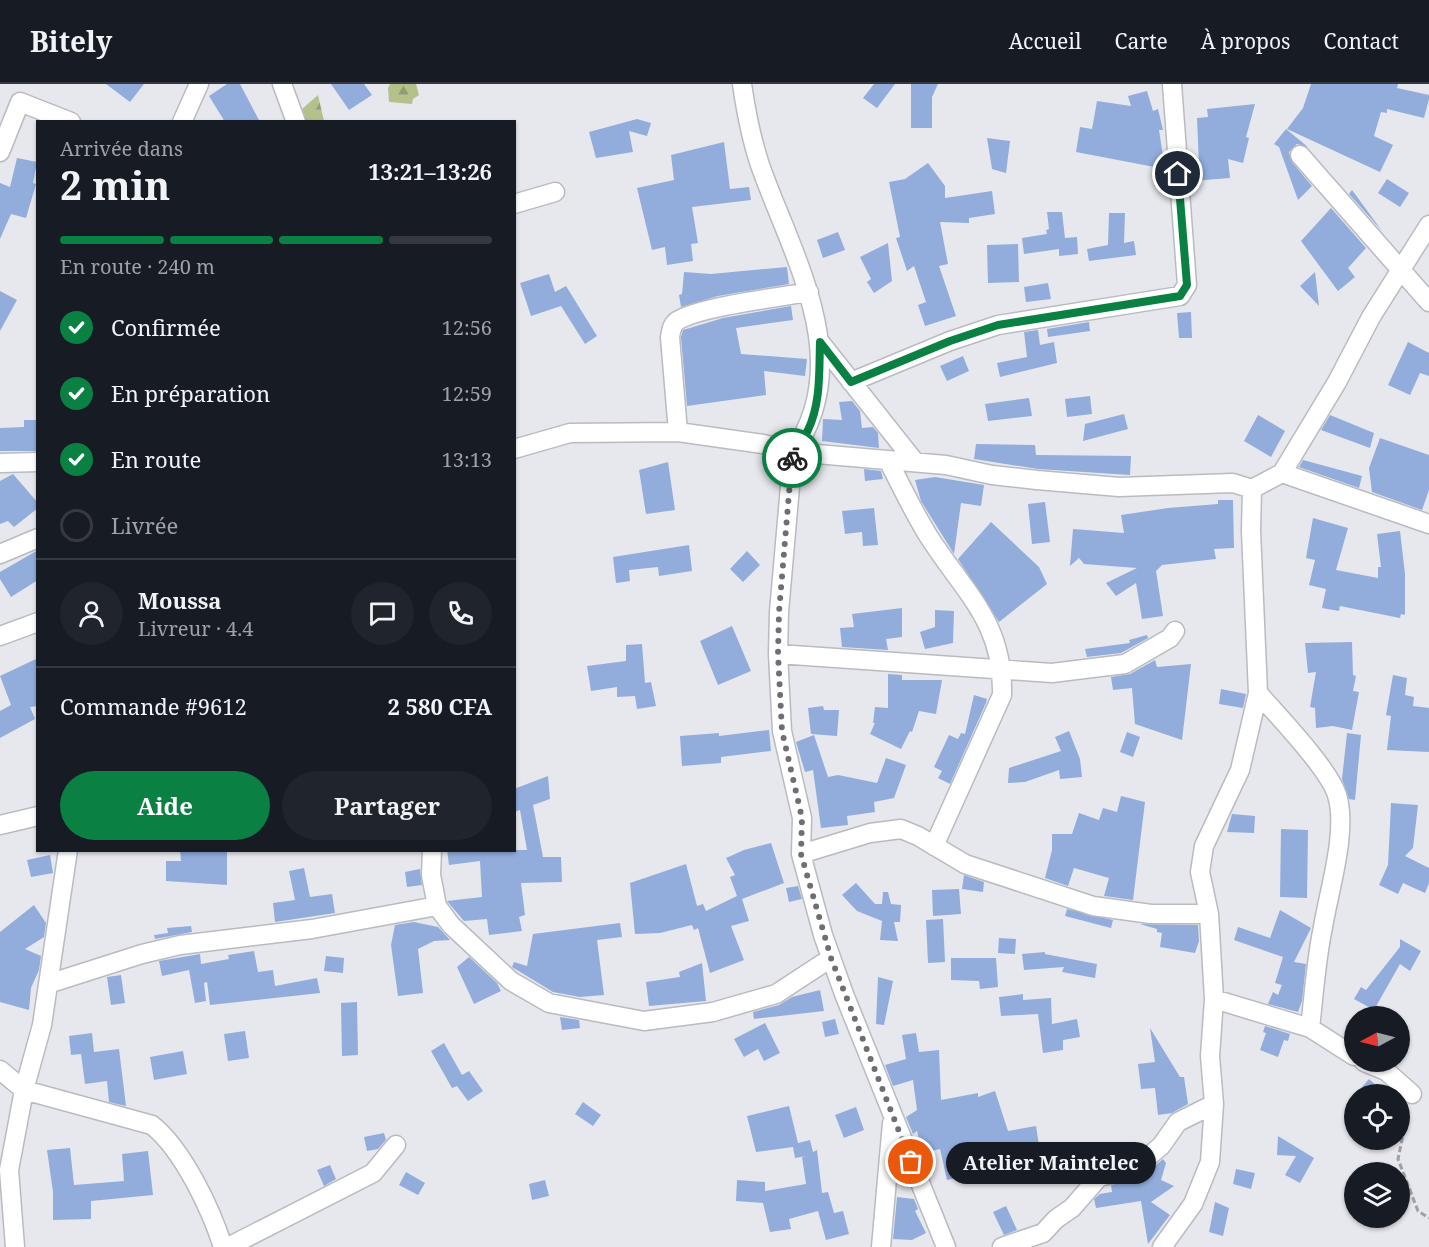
<!DOCTYPE html>
<html lang="fr">
<head>
<meta charset="utf-8">
<style>
	body { margin:0; font-family:"Noto Serif",serif; background:#20242c; color:#f1f3f6; height:100vh; display:flex; flex-direction:column; font-size:22px; white-space:nowrap }
	* { box-sizing:border-box; margin:0 }
	p { font-size:20px; color:#9ea1a6 }
	.icon { flex:none; width:33px; height:33px; fill:none; stroke:currentColor; stroke-width:2; stroke-linecap:round; stroke-linejoin:round }
	.map { position:relative; flex:1; overflow:hidden }
	.sheet { position:absolute; left:36px; top:36px; width:480px; height:732px; display:flex; flex-direction:column; background:#171b24; border-radius:0px; box-shadow:0 2px 4px #0004 }
	.sheet>* { flex:none }
	.needle { width:39px; rotate:263deg }
	.fabs { position:absolute; left:1344px; top:922px; display:grid; gap:12px }
	.fabs a { display:grid; place-items:center; width:66px; height:66px; border-radius:50%; background:#171b24; box-shadow:0 2px 4px #0004; font-size:30px }
	.pin { position:absolute; display:grid; place-items:center; width:51px; height:51px; color:#fff; margin:-26px; border:3px solid #fff; border-radius:50%; box-shadow:0 2px 6px #0007 }
	.courier { position:absolute; display:grid; place-items:center; width:60px; height:60px; margin:-30px; border:4px solid #0b8043; border-radius:50%; background:#fff; color:#222; box-shadow:0 2px 8px #0007 }
	.bubble { position:absolute; height:42px; border-radius:21px; background:#171b24; box-shadow:0 2px 4px #0004; font-size:20px; font-weight:700; line-height:42px; text-align:center }
	.head em { font-style:normal; font-weight:700 }
	.head div { display:flex; flex-direction:column-reverse }
	.head { display:flex; align-items:center; justify-content:space-between; height:102px; padding:0 24px }
	h1 { font-size:39px; font-weight:700; line-height:45px }
	.bar { display:grid; grid-template-columns:repeat(4,1fr); gap:9px 6px; align-content:center; height:72px; padding:0 24px }
	.bar i { height:8px; border-radius:4px; background:#363941 }
	.bar .current { background:#0b8043 }
	.bar p { grid-column:span 4 }
	.line { display:flex; align-items:center; gap:15px; padding:0 24px; border-top:2px solid #363941 }
	.line div { flex:1 }
	.round { display:grid; place-items:center; flex:none; width:63px; height:63px; border-radius:32px; background:#20242c }
	ol { padding:0 24px; list-style:none }
	li { display:flex; align-items:center; gap:18px; height:66px }
	li p { margin-inline-start:auto }
	li .icon { padding:6px; border-radius:50%; background:#0b8043; color:#fff; stroke-width:4 }
	li:last-child { color:#9ea1a6 }
	li i { width:33px; height:33px; border:3px solid #363941; border-radius:50% }
	.primary-button { display:flex; gap:12px; margin-top:auto; padding:12px 24px }
	.primary-button a { flex:1; height:69px; border-radius:36px; background:#0b8043; color:#fff; font-size:24px; font-weight:700; line-height:69px; text-align:center }
	.primary-button a+a { background:#20242c; color:#f1f3f6 }
	header { display:flex; align-items:center; gap:36px; box-sizing:border-box; height:84px; padding:0 30px; background:#171b24; border-bottom:2px solid #363941 }
	header strong { font-size:28px }
	nav { display:flex; gap:33px; margin-inline-start:auto; font-size:21px }
	.map>svg:first-child { display:block }
	.forest { fill:url(#forest-firs) }
	.building { fill:#92addc }
	.lines { fill:none; stroke-linecap:round; stroke-linejoin:round }
	.street-casing { stroke:#b9bbc0; stroke-width:21 }
	.path { stroke:#9ea0a3; stroke-width:3; stroke-dasharray:6 3; stroke-linecap:butt }
	.street { stroke:#fff; stroke-width:18 }
	.done { stroke:#6e6f72; stroke-width:6; stroke-dasharray:0 10.8 }
	.route { stroke:#0b8043; stroke-width:8 }
</style>
</head>
<body>
<header>
<strong>Bitely</strong>
<nav><a>Accueil</a><a>Carte</a><a>À propos</a><a>Contact</a></nav>
</header>
<div class="map">
<svg width="1429" height="1163" viewBox="0 0 1429 1163">
	<defs>
		<pattern id="forest-firs" width="22" height="20" patternUnits="userSpaceOnUse" patternTransform="scale(1.5)"><rect width="22" height="20" fill="#b4c18b"/><path d="M5 1l3.5 6h-7zM16 11l3.5 6h-7z" fill="#939d72"/></pattern>
	</defs>
	<rect width="100%" height="100%" fill="#e6e8ed"/>
	<path class="forest" d="M390,0H416L419,11L413,15L412,20L389,18L388,4Z
		M318,11L324,37L296,38L302,25Z"/>
	<path class="building" d="M106,0H144L130,18Z
		M227,0H240L260,38H225L209,12Z
		M331,0H364L372,11L349,26Z
		M874,0H895L877,24L863,14Z
		M911,0H938L932,13V44H911Z
		M1311,0H1398L1397,4L1429,11V15L1424,34L1387,25V29L1381,28L1374,52L1393,61L1380,88L1287,45L1303,24Z
		M1147,7L1153,27L1158,25L1163,46H1159L1165,85L1076,68L1080,43L1092,45L1097,17L1131,22L1128,12Z
		M1255,20L1246,53L1249,54L1243,79L1228,75L1230,94L1192,97L1191,82L1199,81L1197,34L1208,33L1207,25Z
		M637,35L651,39L647,52L629,47L633,68L596,74L589,48Z
		M1286,45L1308,63L1297,60L1289,68L1292,78L1312,102L1298,116L1279,63L1274,60Z
		M987,54L1010,57L1006,89L992,85Z
		M724,58L730,105L749,103L751,116L692,123L698,159L691,160L693,177L667,181L665,163L652,166L637,104L674,96L671,71Z
		M17,74L37,78L33,99L36,100L26,134L11,130L0,155V99L10,103Z
		M928,79L945,102V114L992,107L995,130L969,134V139L940,138L948,180L939,182L956,232L925,242L918,221L926,218L914,182L907,187L896,154L900,153L889,98L905,95Z
		M1387,95L1409,109L1400,123L1378,109Z
		M1352,106L1382,147L1349,110Z
		M1331,124L1366,164L1348,184L1355,193L1338,207L1301,157Z
		M1047,128H1062L1065,154L1077,153L1078,170L1059,172V165L1024,170L1022,154L1047,150L1046,146L1049,145Z
		M1109,129H1125L1124,159L1134,157L1136,171L1089,177L1087,165L1108,161Z
		M838,148L845,166L823,174L817,156Z
		M888,159L892,197L874,209L867,198L871,195L860,173Z
		M1018,160L1019,198L988,199L987,161Z
		M787,183L789,200L718,212L681,223L679,211L682,210L684,188L711,190Z
		M1315,188L1319,222L1300,202Z
		M549,190L555,208L566,202L597,252L585,260L561,222L531,232L520,199Z
		M1048,199L1051,215L1026,218L1024,203Z
		M0,207L17,216L0,247Z
		M791,222L793,236L736,244L741,270L807,275L805,292L764,287L766,311L687,322L681,253L683,246L723,234Z
		M1191,228L1192,254H1179L1177,229Z
		M1089,238L1090,247L1048,253L1047,245Z
		M1038,246L1040,261L1054,258L1057,279L1000,293L997,279L1027,273L1024,248Z
		M1408,258L1429,269V292L1420,289L1410,311L1388,301Z
		M963,272L969,287L947,297L940,282Z
		M1090,312L1092,330L1067,333L1065,315Z
		M1029,314L1032,332L988,337L985,320Z
		M852,317L860,327L862,344L873,343L878,349L879,364L822,357L823,335L842,336L839,318Z
		M1124,330L1128,345L1083,357L1085,340Z
		M1258,331L1285,347L1271,373L1244,357Z
		M1330,331L1374,349L1370,364L1321,346Z
		M24,336H38V367H0V344L24,343Z
		M1380,354L1429,371V406L1422,426L1372,408L1369,384Z
		M976,360L1035,361L1036,371L1131,372L1130,391L1038,385L974,375Z
		M1303,376L1362,392L1359,404L1299,383Z
		M668,378L675,426L646,430L639,386Z
		M864,385L881,387L883,395L865,397Z
		M13,390L38,419V424L14,443L8,437L0,440V397Z
		M935,393L984,401L981,422L961,419L954,470L921,417L915,396Z
		M1218,416H1233L1234,464L1214,465L1216,475L1162,481L1156,487L1163,532L1142,535L1136,499L1116,512L1106,499L1137,484L1084,480L1079,474L1070,482L1073,445L1124,449L1121,431L1168,424L1218,420Z
		M1045,418L1050,458L1032,460L1028,420Z
		M874,424L878,461L863,462L862,448L845,450L842,427Z
		M1313,434L1348,444L1336,486L1378,494V483H1381L1377,450L1400,447L1405,490V531L1401,530L1400,534L1340,522L1339,527L1322,524L1326,505L1309,501L1315,476L1306,474Z
		M991,438L1039,483L1047,500L999,538L958,475Z
		M689,461L692,487L659,492L658,483L629,486L630,497L616,499L613,473Z
		M38,466V496L11,513L0,495V488Z
		M747,467L760,481L743,498L730,485Z
		M902,524V553L886,555L888,566L842,563L840,544L854,543L852,530Z
		M935,526L954,527L953,559L925,565L920,548L935,543Z
		M732,542L751,587L718,601L700,557Z
		M1147,551L1148,554L1121,569L1087,573L1085,565L1130,559L1129,556Z
		M1352,558L1353,591L1356,592L1353,607L1359,608L1352,646L1333,642L1316,644L1315,624L1310,623L1316,588L1308,589L1305,559Z
		M642,560L645,599L651,598L656,622L637,625L635,612L617,613V603L591,607L587,582L626,577V561Z
		M38,574V622L30,623L35,635L0,654V627L11,621L0,592Z
		M1155,576L1157,583L1191,580L1182,656L1135,640L1132,604L1113,606L1111,593L1130,590Z
		M888,590L902,591V596H942L936,630L919,627L912,648L910,647L901,665L870,650L875,639H873L875,623L888,624Z
		M1393,591L1407,594L1405,611L1414,613L1413,622L1429,624V668L1387,666L1391,632L1386,631Z
		M1221,605L1246,610L1243,624L1219,620Z
		M974,611L987,615L986,619L950,700L938,694L942,687L934,683L949,651L958,655L961,649L965,650Z
		M823,622L824,626H839L837,652L811,650L808,624Z
		M769,646L771,667L721,673V679L682,682L680,652L719,649V652Z
		M1069,647L1080,675L1082,693L1060,695L1059,686L1025,698L1008,699L1009,684L1061,667L1055,653Z
		M1127,648L1140,653L1133,673L1120,668Z
		M1347,649L1361,651L1355,716L1349,715L1342,695Z
		M814,651L828,693L838,691L877,699L886,674L906,681L894,714L874,718L875,728L847,732L848,741L821,744L813,686L805,688L796,658Z
		M548,692L550,715L533,721L543,773H561L562,798L521,799L525,831L519,833L522,847L489,851L487,835L464,837L447,817L482,813L480,777L449,781L447,766H527L520,726L514,728V705Z
		M1121,712L1145,718L1133,816L1104,812L1109,794L1074,784L1068,802L1045,794L1052,766V750H1072L1079,729L1099,736L1103,724L1117,728Z
		M1391,719L1418,721L1413,764L1405,772L1429,784V799L1425,809L1403,799L1398,810L1379,801L1388,781Z
		M1232,730L1255,732L1254,749L1227,748Z
		M1281,745L1308,746L1307,814L1280,813Z
		M771,759L784,799L742,815L749,837L731,842L744,876L710,889L698,844L694,846L692,841L660,849L635,850L630,799L686,780L697,822L703,820L706,827L737,812L730,793L735,791L726,774L744,766Z
		M180,766H227V801L166,797V777H181Z
		M50,771L53,789L31,793L27,776Z
		M304,784L310,813L332,810L335,829L275,838L273,819L295,816L289,787Z
		M420,785L422,801L407,803L405,788Z
		M964,791L984,798L983,808L962,805Z
		M856,799L875,820H882L883,808H888L891,820L901,821L900,838H894L898,857L880,856L882,837L857,827L842,811Z
		M798,802L802,815L789,818L786,804Z
		M959,805L961,830L933,832L932,806Z
		M34,821L46,839L44,853L25,865L41,872L39,886L31,904L29,926L0,918V848Z
		M1067,825L1113,836L1111,844L1065,832Z
		M1280,826L1311,844L1294,878L1306,880L1302,917L1298,928L1268,920L1273,908L1278,911L1283,898L1282,901L1275,899L1283,873L1234,856L1238,843L1270,854Z
		M943,835L945,878L928,879L926,836Z
		M414,838L438,843L450,856L434,857L418,865L423,909L398,912L391,861L395,841Z
		M620,839L622,853L597,856L604,911L580,913L553,908L512,883L514,878L527,882L533,850Z
		M1140,840L1198,841L1199,857L1195,869L1160,863L1162,849L1157,848V845Z
		M191,842L192,848L155,855L154,851L168,849L167,844Z
		M999,854L1016,855L1015,870L998,869Z
		M1400,855L1421,867L1410,887L1400,880L1374,926L1354,915L1361,903L1366,906L1400,863Z
		M254,867L258,888L273,886L275,902L317,894L320,909L210,921L207,898L204,899L206,917L195,919L189,886L162,892L159,877L200,870L201,880L229,875L228,871Z
		M1045,868V870L1097,880L1095,894L1062,888L1064,883L1024,886L1022,870Z
		M326,872L344,874L343,889L324,887Z
		M469,873L497,899L501,907L474,920L457,883Z
		M951,874H996L998,903L980,905L979,897L951,896Z
		M702,879L706,917L649,922L646,898L680,893L679,888Z
		M121,891L125,919L111,921L107,893Z
		M878,893L893,897L884,941L876,940Z
		M820,906L824,927L754,935L753,928L779,921L792,913Z
		M1023,910V916L1051,914L1052,940L1077,935L1080,953L1063,956V966L1043,969L1038,930L1001,932L999,913Z
		M357,918L358,971L342,972L341,919Z
		M560,933L579,936L580,944L562,946Z
		M835,935L839,950L825,953L822,938Z
		M765,939L780,969L764,977L758,965L744,973L734,955Z
		M1265,942L1290,950L1288,957L1284,956L1278,973L1260,966L1266,949L1263,948Z
		M1150,944L1180,993H1184L1188,1020L1172,1029L1158,1031L1155,1004L1141,1005L1138,980L1155,978Z
		M245,947L249,974L228,977L224,950Z
		M92,949L94,968L119,965L126,1022L109,1018L107,997L85,1000L81,970L71,971L69,952Z
		M916,949L919,968L939,966L941,1016L978,1009V1013L995,1007L1008,1047L1036,1042L1041,1074L947,1096L940,1065L922,1069L917,1047L913,1050L906,1033L917,1026L913,996L893,1002L885,981L906,975L902,951Z
		M444,959L462,991L469,987L483,1007L468,1017L457,1002L452,1004L431,967Z
		M183,967L187,990L154,996L150,973Z
		M1369,995L1387,1011H1355Z
		M583,1018L601,1031L593,1042L575,1030Z
		M789,1022L798,1059L810,1056L813,1068L817,1066L822,1109L828,1108L834,1129L843,1127L849,1150L826,1156L818,1127L789,1135L791,1145L770,1148L763,1119L736,1117L737,1096L765,1098V1107L806,1100L802,1073L806,1072L795,1074L793,1063L756,1068L747,1032Z
		M856,1023L864,1046L844,1054L835,1031Z
		M384,1049L386,1056L378,1065L367,1067L364,1053Z
		M1278,1052L1314,1074L1300,1099L1285,1091L1296,1072L1277,1071Z
		M70,1064L74,1101L124,1097L122,1070L148,1067L153,1111L91,1117V1135L53,1136V1108L47,1066Z
		M1163,1075L1166,1079L1161,1096L1174,1102L1151,1118L1170,1131L1148,1160L1141,1117L1096,1124L1094,1115L1100,1110L1112,1108L1111,1101L1143,1092Z
		M330,1081L336,1095L324,1102L317,1086Z
		M1236,1085L1255,1089L1251,1105L1233,1100Z
		M406,1088L425,1099L418,1111L399,1101Z
		M545,1096L549,1112L532,1116L529,1100Z
		M897,1113L914,1115L918,1125L915,1127L926,1149L912,1156L893,1155Z
		M1215,1118L1229,1124L1223,1152L1209,1148Z
		M1006,1122L1017,1146L1004,1151L993,1128Z"/>
	<g class="lines">
		<defs>
			<path id="street" d="M282,0L296,38
				M742,0C746,28 751,54 760,81C792,172 857,276 793,368L779,528L778,570L782,647L802,734L801,770L823,851L844,910L946,1163
				M182,38L199,0
				M0,68L20,18L71,38
				M1300,71L1429,218
				M514,120L555,108
				M820,258L915,378
				M851,298L950,257L998,241L1180,212L1187,201L1172,0
				M678,348L670,253C671,246 672,241 677,237C698,223 780,213 809,208
				M514,365L570,349L678,348L763,360L793,368L946,381L992,391L1037,396L1119,403L1233,399L1252,405L1282,389L1337,298L1371,233L1429,141
				M888,376C901,402 914,429 929,453C965,509 1004,539 1002,611L934,762
				M0,379L38,378
				M1282,389L1429,440
				M0,470L38,454
				M0,552L38,538
				M778,570L1052,589L1125,580L1170,554L1175,547
				M1258,609C1278,632 1329,685 1337,711C1348,747 1329,806 1323,843C1316,876 1314,910 1310,944
				M0,741L38,732
				M432,766L431,791L437,822L451,841L511,897L549,919L644,937L713,928L776,910L831,874
				M801,770L870,749L901,745L918,752L965,780L1093,822L1151,830H1209L1200,788L1204,762L1240,686L1258,609L1251,447L1252,405
				M48,900L142,870L180,861L312,845L437,822
				M1214,915L1310,944L1354,972
				M1364,978L1386,987L1412,1010
				M0,986L24,1006L42,941L68,766
				M15,1163L9,1086L24,1006L152,1041C183,1066 211,1125 223,1163
				M228,1163L373,1089L396,1061
				M881,1163L892,1039
				M1002,1163L1043,1149L1056,1135L1072,1124L1099,1093L1136,1083L1161,1062L1178,1038L1214,1020
				M1162,1163L1193,1120L1210,1078L1214,1020L1210,972L1214,915L1209,830"/>
		</defs>
		<use href="#street" class="street-casing"/>
		<path class="path" d="M1408,1027L1398,1075L1418,1127L1429,1134"/>
		<use href="#street" class="street"/>
	</g>
	<g class="lines">
		<path class="done" d="M792,374L779,528L778,570L782,647L802,734L801,770L831,874L911,1078"/>
		<path class="route" d="M792,374C793,363 803,356 808,346C821,319 819,287 820,258L851,298L950,257L998,241L1180,212L1187,201L1178,90"/>
	</g>
</svg>
<div class="fabs">
<a><svg class="needle" viewBox="-14 -14 28 28"><path d="M0-13l5 13h-10z" fill="#e53935"/><path d="M0 13l5-13h-10z" fill="#9ea1a6"/></svg></a>
<a><svg class="icon" aria-label="locate" viewBox="0 0 24 24"><circle cx="12" cy="12" r="6"/><path d="M12 2v4M12 18v4M2 12h4M18 12h4"/></svg></a>
<a><svg class="icon" aria-label="layers" viewBox="0 0 24 24"><path d="M12 4l9 5-9 5-9-5zM3 14l9 5 9-5"/></svg></a>
</div>
<div class="pin" style="left:911px;top:1078px;background:#ea580c"><svg class="icon" aria-label="bag" viewBox="0 0 24 24"><path d="M5 8h14l-1 12H6zM9 8a3 3 0 0 1 6 0"/></svg></div>
<div class="pin" style="left:1178px;top:90px;background:#1f2937"><svg class="icon" aria-label="home" viewBox="0 0 24 24"><path d="M3 11l9-7 9 7M6 9v11h12V9"/></svg></div>
<div class="courier" style="left:792px;top:374px"><svg class="icon" aria-label="bike" viewBox="0 0 24 24"><circle cx="6" cy="16" r="4"/><circle cx="18" cy="16" r="4"/><path d="M6 16l4-8h5l3 8M10 8l3 8H6M13 5h3"/></svg></div>
<div class="bubble" style="left:946px;top:1058px;width:210px">Atelier Maintelec</div>
<section class="sheet">
<div class="head"><div><h1>2 min</h1><p>Arrivée dans</p></div><em>13:21–13:26</em></div>
<div class="bar"><i class="current"></i><i class="current"></i><i class="current"></i><i></i><p>En route · 240 m</p></div>
<ol>
<li><svg class="icon" aria-label="check" viewBox="0 0 24 24"><path d="M5 12l5 5 9-10"/></svg>Confirmée<p>12:56</p></li>
<li><svg class="icon" aria-label="check" viewBox="0 0 24 24"><path d="M5 12l5 5 9-10"/></svg>En préparation<p>12:59</p></li>
<li><svg class="icon" aria-label="check" viewBox="0 0 24 24"><path d="M5 12l5 5 9-10"/></svg>En route<p>13:13</p></li>
<li><i></i>Livrée</li>
</ol>
<div class="line" style="height:108px"><a class="round"><svg class="icon" aria-label="person" viewBox="0 0 24 24"><circle cx="12" cy="8" r="4"/><path d="M4 21q1-7 8-7t8 7"/></svg></a><div><b>Moussa</b><p>Livreur · 4.4</p></div><a class="round"><svg class="icon" aria-label="chat" viewBox="0 0 24 24"><path d="M4 5h16v11H9l-5 4z"/></svg></a><a class="round"><svg class="icon" aria-label="phone" viewBox="0 0 24 24"><path d="M5 4h4l2 5-3 2q2 4 5 5l2-3 5 2v4C11 20 4 13 5 4z"/></svg></a></div>
<div class="line" style="height:78px"><div>Commande #9612</div><b>2 580 CFA</b></div>
<div class="primary-button"><a>Aide</a><a>Partager</a></div>
</section>
</div>
</body>
</html>
